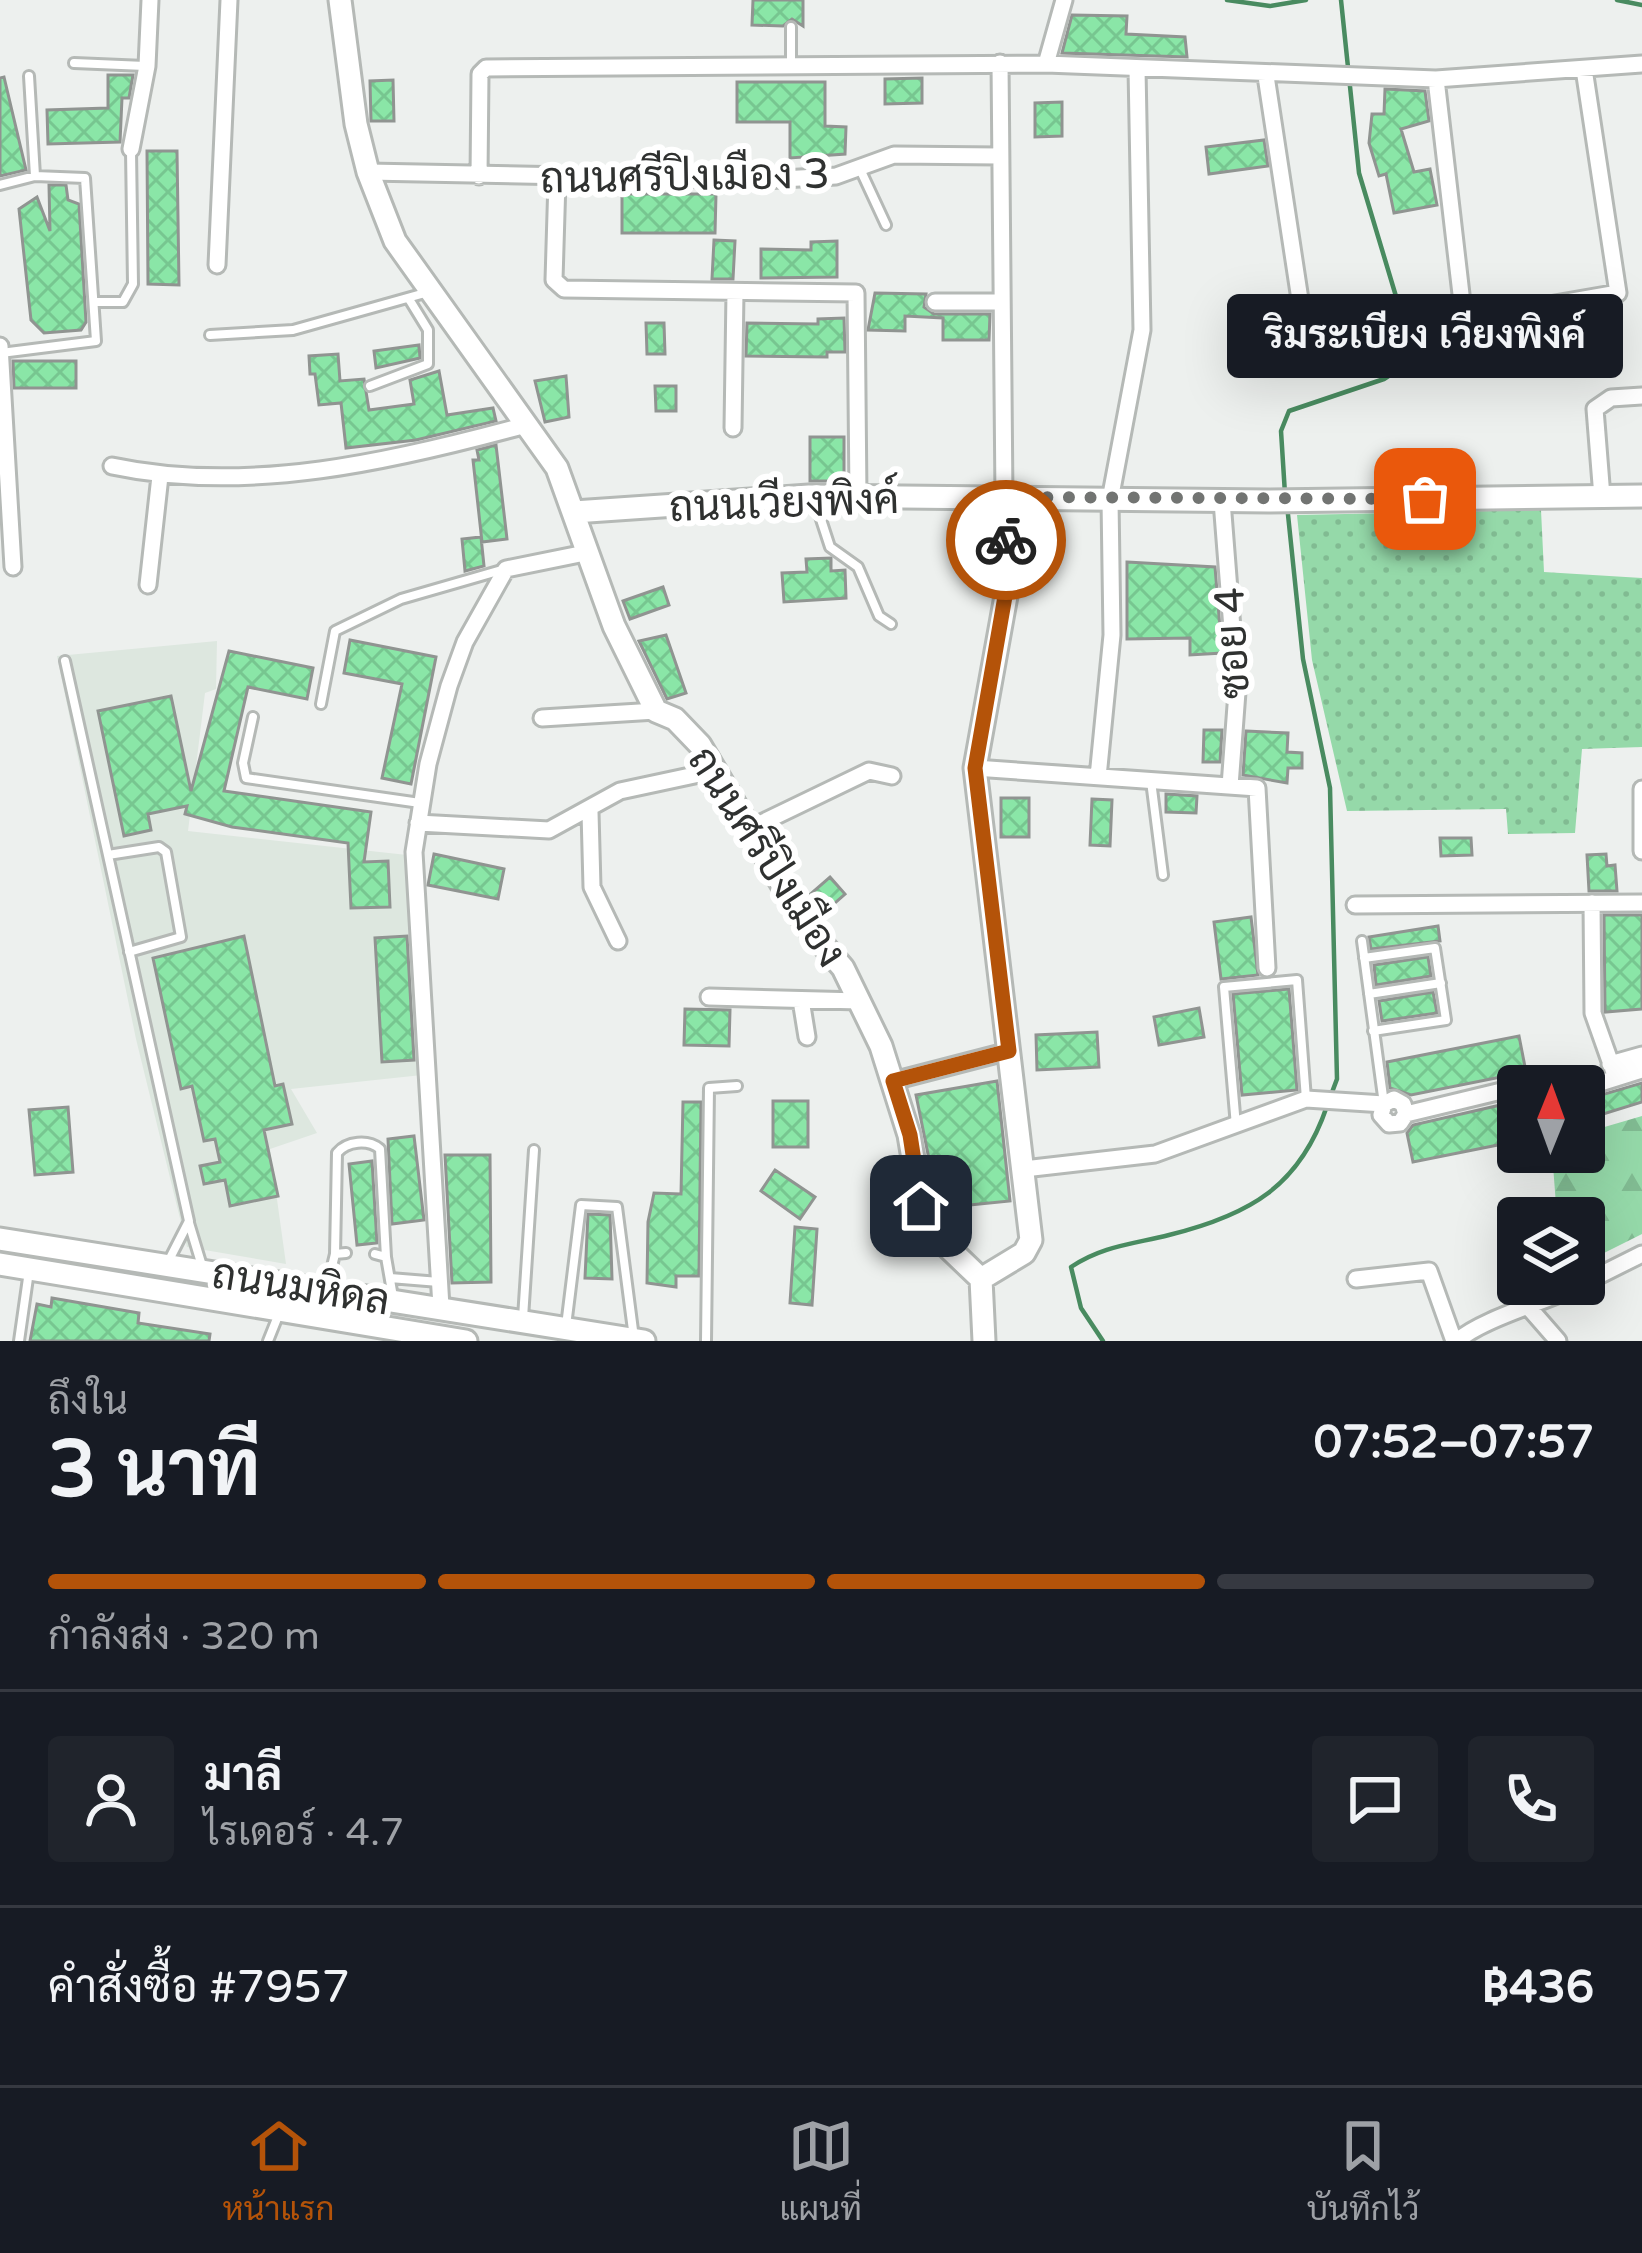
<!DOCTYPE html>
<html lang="th">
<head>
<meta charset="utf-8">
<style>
	body { margin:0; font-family:"Varela Round",Sarabun,sans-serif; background:#20242c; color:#f1f3f6; height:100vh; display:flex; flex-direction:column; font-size:45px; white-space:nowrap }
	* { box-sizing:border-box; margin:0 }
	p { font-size:39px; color:#9ea1a6 }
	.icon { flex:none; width:66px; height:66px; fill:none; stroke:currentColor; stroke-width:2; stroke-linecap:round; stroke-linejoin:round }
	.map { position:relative; height:1341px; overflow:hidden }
	.drawer { display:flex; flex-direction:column; background:#171b24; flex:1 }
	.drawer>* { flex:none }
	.needle { width:78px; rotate:1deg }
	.controls { position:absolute; left:1497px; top:1065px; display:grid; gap:24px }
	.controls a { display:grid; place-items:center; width:108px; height:108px; border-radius:12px; background:#171b24; box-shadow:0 12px 48px #0002; font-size:60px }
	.pin { position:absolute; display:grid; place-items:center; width:102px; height:102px; color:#fff; margin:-51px; border-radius:24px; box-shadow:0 6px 18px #0006 }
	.courier { position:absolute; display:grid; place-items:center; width:120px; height:120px; margin:-60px; border:9px solid #b45309; border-radius:50%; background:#fff; color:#222; box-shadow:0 3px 15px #0007 }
	.bubble { position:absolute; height:84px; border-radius:12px; background:#171b24; box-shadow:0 12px 48px #0002; font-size:39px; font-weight:700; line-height:84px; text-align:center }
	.head em { font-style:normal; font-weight:700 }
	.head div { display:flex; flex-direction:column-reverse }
	.head { display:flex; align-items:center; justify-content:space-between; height:204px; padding:0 48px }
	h1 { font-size:78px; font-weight:700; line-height:90px }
	.bar { display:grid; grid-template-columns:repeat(4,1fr); gap:18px 12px; align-content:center; height:144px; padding:0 48px }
	.bar i { height:15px; border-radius:9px; background:#363941 }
	.bar .current { background:#b45309 }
	.bar p { grid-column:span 4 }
	.line { display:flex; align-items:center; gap:30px; padding:0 48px; border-top:3px solid #363941 }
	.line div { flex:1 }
	.round { display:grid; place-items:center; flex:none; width:126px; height:126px; border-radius:12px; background:#20242c }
	.menu { display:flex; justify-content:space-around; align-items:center; height:168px; border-top:3px solid #363941; background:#171b24; font-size:33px; color:#9ea1a6 }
	.menu a { display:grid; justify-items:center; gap:6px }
	.menu .current { color:#b45309 }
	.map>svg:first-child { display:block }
	.built { fill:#dde7df }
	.grass { fill:url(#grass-dots) }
	.forest { fill:url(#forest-firs) }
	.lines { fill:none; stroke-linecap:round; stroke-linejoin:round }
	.stream { stroke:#498b60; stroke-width:4.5 }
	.building { fill:url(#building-cross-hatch); stroke:#909491; stroke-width:3 }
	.lane-casing { stroke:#b5b9b6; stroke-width:14 }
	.street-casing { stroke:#b5b9b6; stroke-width:21 }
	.secondary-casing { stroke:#b5b9b6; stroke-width:27 }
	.lane { stroke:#fff; stroke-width:8 }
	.street { stroke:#fff; stroke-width:15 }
	.secondary { stroke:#fff; stroke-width:21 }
	.done { stroke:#727472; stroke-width:12; stroke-dasharray:0 21.6 }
	.route { stroke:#b45309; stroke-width:15 }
	.labels { text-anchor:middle; stroke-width:12; stroke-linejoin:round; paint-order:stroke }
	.street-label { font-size:42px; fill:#2f3130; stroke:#fff }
</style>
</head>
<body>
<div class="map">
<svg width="1642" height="1341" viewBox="0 0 1642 1341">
	<defs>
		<pattern id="grass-dots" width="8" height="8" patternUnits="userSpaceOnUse" patternTransform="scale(3)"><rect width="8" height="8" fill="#95d9a9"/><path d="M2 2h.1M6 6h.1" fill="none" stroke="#81bb92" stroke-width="1.8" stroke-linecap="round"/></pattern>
		<pattern id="forest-firs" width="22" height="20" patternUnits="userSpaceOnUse" patternTransform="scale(3)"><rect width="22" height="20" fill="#95d9a9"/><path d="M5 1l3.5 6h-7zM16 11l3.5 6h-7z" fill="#81bb92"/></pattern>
		<pattern id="building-cross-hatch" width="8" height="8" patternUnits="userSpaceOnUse" patternTransform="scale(3)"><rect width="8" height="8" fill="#8ae6a7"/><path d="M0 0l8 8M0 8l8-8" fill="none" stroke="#77c690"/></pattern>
	</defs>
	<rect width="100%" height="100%" fill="#edf0ee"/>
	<path class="built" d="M217,641L216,689L205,693L188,831L407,855L422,1075L291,1089L317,1133L270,1149L286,1264L187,1247L136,1039L57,656Z"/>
	<path class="grass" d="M1541,510L1544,572L1642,578V747L1582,749L1575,833L1508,834L1506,809L1347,811L1312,660L1297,515Z"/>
	<path class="forest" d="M1642,1116V1234L1588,1261L1584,1218H1557L1552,1152H1584V1133Z"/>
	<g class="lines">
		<path class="stream" d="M1227,0L1270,6L1306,0
			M1617,0L1642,5
			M1285,494L1281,431L1289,411L1384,379L1404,366V323L1359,173L1341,0
			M1287,505L1303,659L1330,788L1337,1079L1331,1095
			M1103,1341L1081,1308L1071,1267C1102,1246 1133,1244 1169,1235C1250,1215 1300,1186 1327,1106"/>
	</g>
	<path class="building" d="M753,0H803V26L792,19L783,26L752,25Z
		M1072,15L1127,16L1126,34L1185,37L1187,57L1062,53Z
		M108,75H133L129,98H122L120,142L48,144L47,110L108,108Z
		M4,77L26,170L0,176V78Z
		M922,78V103L885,104V79Z
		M393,80L394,121H371L370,81Z
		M737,82H825V126L846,127L845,154L790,158V122H737Z
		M1385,89L1425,91L1429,121L1401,129L1414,172L1430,169L1437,205L1394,213L1386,174L1379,176L1369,143L1372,114H1384Z
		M1062,102V136L1035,137V103Z
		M1264,140L1268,166L1209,174L1206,147Z
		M147,151H177L179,285L148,284Z
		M49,185H66L68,200L79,204L86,322L81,330L44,333L31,320L19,209L37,197L50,231Z
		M622,194H716L715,233H622Z
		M714,240L735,241L733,279H712Z
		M837,241V277L761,278V249L811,250V242Z
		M875,293L926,294L924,307L934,314H990L989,340H943V318L905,316V331L868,330Z
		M844,318L845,352H827V357L746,356L747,323L818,324V319Z
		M646,323H664L665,354H647Z
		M419,345L420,358L376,368L374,351Z
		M338,354L340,381L364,379L369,410L414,404L410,380L439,371L447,415L493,408L496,421L416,440L346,448L341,403L319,405L315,374H310L309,356Z
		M13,361H76V388H14Z
		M566,376L569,417L545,422L535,381Z
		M655,386H676V411H656Z
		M810,437H844V481H810Z
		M496,445L507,539L482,542L473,460H479L477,450Z
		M481,537L484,566L465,571L462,539Z
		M831,558V571L845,570L846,598L784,602L782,573L807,572L806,559Z
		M1127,562L1215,567L1222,653L1190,655V638L1127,639Z
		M663,587L669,605L630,619L623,601Z
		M666,635L686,693L667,699L639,641Z
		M350,640L436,657L411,784L382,778L402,684L344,673Z
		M229,651L313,668L307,699L248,687L224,791L371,812L364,862L388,861L390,907L351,908L348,843L232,827L185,814L187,806L148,814L151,830L124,836L98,711L171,696L191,791Z
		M1204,730H1222L1220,762H1203Z
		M1246,731L1288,733L1287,752L1302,753V768H1288L1287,783L1243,775Z
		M1166,794L1197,796L1196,813L1166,812Z
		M1001,798H1029V837H1001Z
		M1092,799L1112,800L1110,846L1090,845Z
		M1440,838H1471L1472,855L1441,856Z
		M434,854L504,869L498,899L428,885Z
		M1606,854L1607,866L1615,865L1617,891H1589L1587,855Z
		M830,877L845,894L819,917L807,897Z
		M1604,915H1642V1009L1605,1012Z
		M1251,917L1258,975L1221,979L1214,922Z
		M1438,926L1440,941L1371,949L1369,937Z
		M244,936L275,1086L283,1084L292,1124L264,1130L278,1196L230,1206L225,1180L204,1184L200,1166L220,1162L215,1139L204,1141L192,1086L181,1089L153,958Z
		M407,936L414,1060L382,1062L375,938Z
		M1428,957L1431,976L1376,985L1374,965Z
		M1289,989L1297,1090L1242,1095L1233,994Z
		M1433,992L1437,1013L1382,1021L1379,1001Z
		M1199,1008L1204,1037L1159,1045L1154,1017Z
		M685,1009L730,1010L729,1046L684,1045Z
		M1097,1032L1099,1067L1037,1070L1036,1035Z
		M1519,1036L1526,1072L1411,1095L1390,1088L1387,1062Z
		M997,1081L1010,1201L939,1208L916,1095Z
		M1642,1083V1102L1584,1120V1100Z
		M773,1101H808V1147H773Z
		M1518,1101V1141L1413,1162L1407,1133L1413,1125Z
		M683,1102H701L699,1276H676V1287L647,1283L648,1222L654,1193L681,1194Z
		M68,1107L73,1172L35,1175L29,1110Z
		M414,1136L424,1220L392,1224L388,1139Z
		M445,1155H490L491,1282L452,1283Z
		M372,1161L377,1243L357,1245L349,1164Z
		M775,1170L815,1197L800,1219L761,1191Z
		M588,1214L610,1215L612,1279L585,1278Z
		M795,1227L817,1229L812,1305L790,1303Z
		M52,1298L139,1313L138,1323L210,1334L209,1341H30L37,1304L51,1307Z"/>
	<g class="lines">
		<defs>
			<path id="lane" d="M74,63L145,66
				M791,64V27
				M29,76L35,176
				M860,169L886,225
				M0,185L35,176L85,178L96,341L1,353
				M94,302H123L133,284L131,151
				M210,335L293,330L425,293
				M370,386L428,364V330L409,299
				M814,498L830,547L858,567L879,616L891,624
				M65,661L189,1221L169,1260
				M321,704L335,631L401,599L505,569
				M253,717L243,763L246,778L420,803
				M1151,781L1163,875
				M108,855L159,847L166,852L181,937L129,952
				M1362,941L1384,1104
				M1364,958L1435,948L1446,1020L1373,1031
				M1369,994L1441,983
				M1236,1126L1224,987L1297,980L1306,1099
				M189,1223L202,1266
				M335,1254L337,1153C347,1141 368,1139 380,1149L386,1257
				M375,1254L386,1257L393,1297
				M390,1278L439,1282
				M327,1287L335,1254L346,1253
				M523,1318L534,1150
				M566,1326L581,1205L617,1207L634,1338
				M19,1341L29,1271
				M268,1341L280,1311
				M706,1341L709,1088L737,1086"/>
			<path id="street" d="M1000,63L1004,497
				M1046,64L1064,0
				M1266,76L1306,339
				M1436,79L1464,320L1618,293L1584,69
				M131,149L147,66L150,0
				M368,172L764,180L836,176L894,155L999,156
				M479,176L480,74L486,68L1046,64L1436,79L1642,64
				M557,180L554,280L564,289L856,293L858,496
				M217,265L229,0
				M935,302H1001
				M0,346L13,567
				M733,428L735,292
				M112,466C248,495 394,461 526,425
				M1602,497L1595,409L1611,398L1642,396
				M1222,501L1237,692L1230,786
				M148,585L160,476
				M542,718L656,711
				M975,768L1257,788L1267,968
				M1098,777L1112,635L1110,500L1142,330L1137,69
				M1642,789V851
				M590,812L592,887L618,941
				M418,823L549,830L620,791L718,770
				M751,828L869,771L892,776
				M1355,905L1642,903
				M709,997L860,1001
				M801,1000L807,1037
				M1610,1064L1642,1055
				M1616,1078L1642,1070
				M893,1081L1009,1051
				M1523,1086L1547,1080L1549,1086
				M1584,1088L1616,1078L1593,1013L1592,903
				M1406,1114L1518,1087
				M1024,1169L1155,1154L1306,1099L1384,1104L1394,1099L1403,1104L1406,1114L1400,1123L1389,1124L1381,1115L1384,1104
				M1356,1279L1429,1271L1454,1341
				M1584,1283L1642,1254
				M441,1307L414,852L428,764L449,686L465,642L506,569L585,553
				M1531,1310L1558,1341
				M1457,1341C1484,1318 1546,1302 1582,1284"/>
			<path id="secondary" d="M340,0L356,124L368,172L395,241L557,468L614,626L656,711L675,719L700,745L806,925L843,968L881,1046L909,1135L921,1206L934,1234L981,1279L984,1341
				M574,512L809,496L1269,501L1642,496
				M0,1239L644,1341
				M0,1264L466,1341
				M981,1279L1024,1253L1031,1240L975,768L1008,585L1004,497"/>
		</defs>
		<use href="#lane" class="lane-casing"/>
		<use href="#street" class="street-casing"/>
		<use href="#secondary" class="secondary-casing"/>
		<use href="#lane" class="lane"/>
		<use href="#street" class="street"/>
		<use href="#secondary" class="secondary"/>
	</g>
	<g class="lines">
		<path class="done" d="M1006,540L1004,497L1425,499"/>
		<path class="route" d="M921,1206L910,1135L893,1081L1009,1051L975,768L1007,585L1006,540"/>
	</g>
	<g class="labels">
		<g class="street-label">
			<text transform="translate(685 175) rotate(-1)" y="15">ถนนศรีปิงเมือง 3</text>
			<text transform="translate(784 502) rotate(-2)" y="15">ถนนเวียงพิงค์</text>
			<text transform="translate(1231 643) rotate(-93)" y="15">ซอย 4</text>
			<text transform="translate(768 856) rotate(57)" y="15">ถนนศรีปิงเมือง</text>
			<text transform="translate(301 1286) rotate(9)" y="15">ถนนมหิดล</text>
		</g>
	</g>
</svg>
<div class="controls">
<a><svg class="needle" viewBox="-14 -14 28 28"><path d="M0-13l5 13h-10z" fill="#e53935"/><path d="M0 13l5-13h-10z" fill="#9ea1a6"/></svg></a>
<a><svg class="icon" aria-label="layers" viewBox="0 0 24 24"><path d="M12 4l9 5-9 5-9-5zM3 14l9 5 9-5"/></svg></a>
</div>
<div class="pin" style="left:1425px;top:499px;background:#ea580c"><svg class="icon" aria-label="bag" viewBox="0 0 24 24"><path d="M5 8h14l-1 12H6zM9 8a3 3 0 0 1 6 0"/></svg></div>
<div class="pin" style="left:921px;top:1206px;background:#1f2937"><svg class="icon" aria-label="home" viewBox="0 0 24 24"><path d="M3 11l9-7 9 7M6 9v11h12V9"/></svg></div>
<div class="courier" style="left:1006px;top:540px"><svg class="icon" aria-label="bike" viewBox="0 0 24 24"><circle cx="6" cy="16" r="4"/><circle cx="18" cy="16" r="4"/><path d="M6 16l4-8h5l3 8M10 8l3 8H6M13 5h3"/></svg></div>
<div class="bubble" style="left:1227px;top:294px;width:396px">ริมระเบียง เวียงพิงค์</div>
</div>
<section class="drawer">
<div class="head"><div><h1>3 นาที</h1><p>ถึงใน</p></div><em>07:52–07:57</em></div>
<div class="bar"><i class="current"></i><i class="current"></i><i class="current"></i><i></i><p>กำลังส่ง · 320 m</p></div>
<div class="line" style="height:216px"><a class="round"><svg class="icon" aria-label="person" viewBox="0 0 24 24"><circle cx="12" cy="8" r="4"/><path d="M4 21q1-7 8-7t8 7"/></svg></a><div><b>มาลี</b><p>ไรเดอร์ · 4.7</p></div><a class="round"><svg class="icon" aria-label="chat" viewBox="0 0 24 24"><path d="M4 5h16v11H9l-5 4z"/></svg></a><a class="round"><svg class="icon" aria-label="phone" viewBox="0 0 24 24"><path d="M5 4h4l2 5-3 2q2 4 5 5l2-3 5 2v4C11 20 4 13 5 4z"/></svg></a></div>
<div class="line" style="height:156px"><div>คำสั่งซื้อ #7957</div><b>฿436</b></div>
</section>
<nav class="menu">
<a class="current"><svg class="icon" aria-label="home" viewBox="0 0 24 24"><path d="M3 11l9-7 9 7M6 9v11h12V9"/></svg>หน้าแรก</a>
<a><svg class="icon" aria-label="map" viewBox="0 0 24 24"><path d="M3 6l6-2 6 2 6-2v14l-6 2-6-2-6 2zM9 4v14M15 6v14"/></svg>แผนที่</a>
<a><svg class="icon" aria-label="saved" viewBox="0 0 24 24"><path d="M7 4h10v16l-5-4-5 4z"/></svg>บันทึกไว้</a>
</nav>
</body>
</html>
